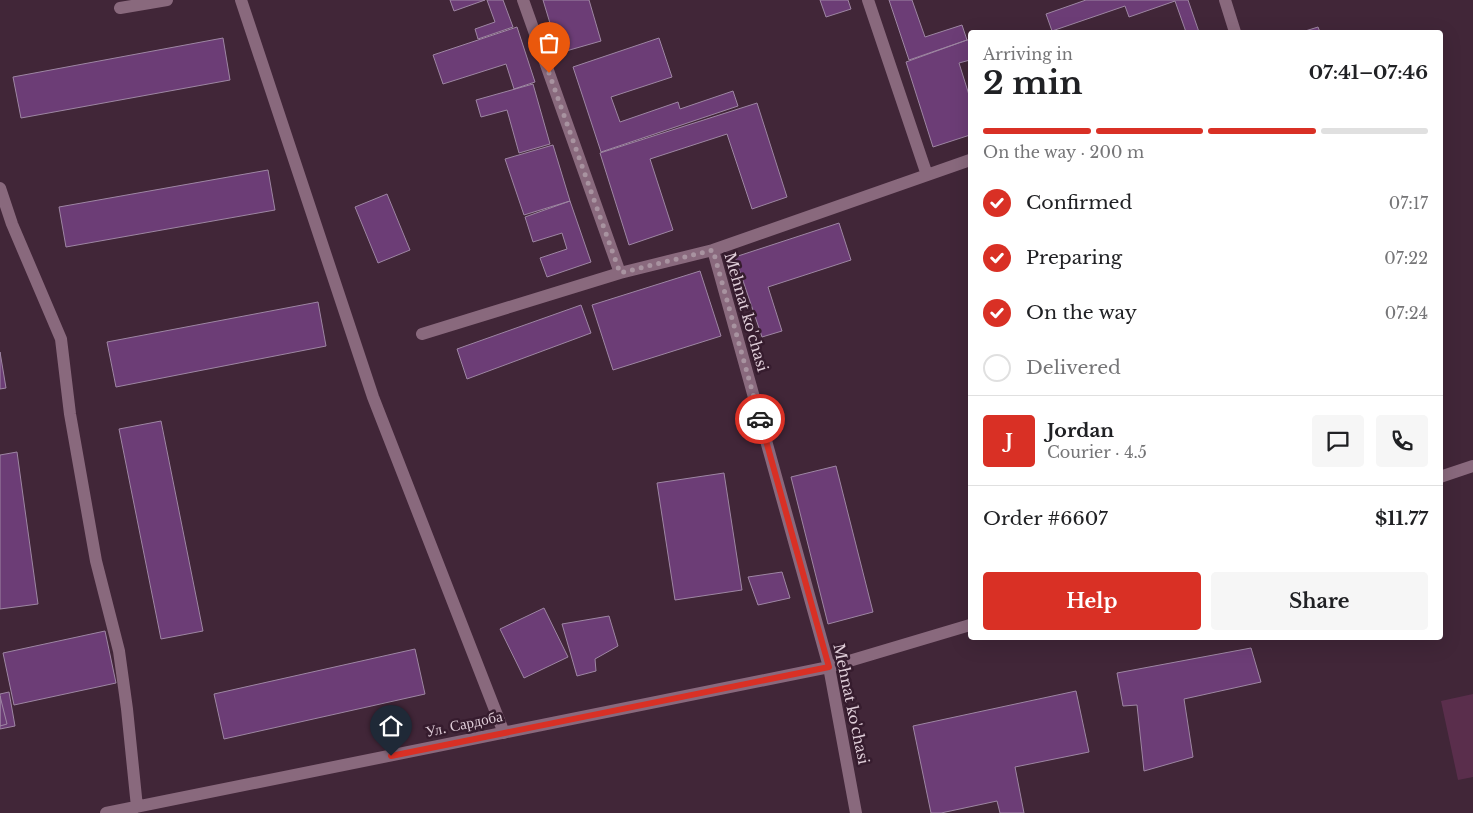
<!DOCTYPE html>
<html lang="en">
<head>
<meta charset="utf-8">
<style>
	body { margin:0; font-family:"Libre Baskerville",serif; background:#f6f6f6; color:#202124; height:100vh; display:flex; flex-direction:column; font-size:19px; white-space:nowrap }
	* { box-sizing:border-box; margin:0 }
	p { font-size:16px; color:#757577 }
	.icon { flex:none; width:28px; height:28px; fill:none; stroke:currentColor; stroke-width:2; stroke-linecap:round; stroke-linejoin:round }
	.map { position:relative; flex:1; overflow:hidden }
	.sheet { position:absolute; left:968px; top:30px; width:475px; height:610px; display:flex; flex-direction:column; background:#fff; border-radius:5px; box-shadow:0 5px 20px #0002 }
	.sheet>* { flex:none }
	.pin { position:absolute; display:grid; place-items:center; width:42px; height:42px; color:#fff; margin:-51px -21px; border-radius:50% 50% 50% 0; rotate:-45deg; box-shadow:0 0 5px #0007 }
	.pin .icon { rotate:45deg }
	.courier { position:absolute; display:grid; place-items:center; width:50px; height:50px; margin:-25px; border:4px solid #d93025; border-radius:50%; background:#fff; color:#222; box-shadow:0 1px 6px #0007 }
	.head em { font-style:normal; font-weight:800 }
	.head div { display:flex; flex-direction:column-reverse }
	.head { display:flex; align-items:center; justify-content:space-between; height:85px; padding:0 15px }
	h1 { font-size:32px; font-weight:800; line-height:38px }
	.bar { display:grid; grid-template-columns:repeat(4,1fr); gap:8px 5px; align-content:center; height:60px; padding:0 15px }
	.bar i { height:6px; border-radius:4px; background:#e0e0e0 }
	.bar .on { background:#d93025 }
	.bar p { grid-column:span 4 }
	.line { display:flex; align-items:center; gap:12px; padding:0 15px; border-top:1px solid #e0e0e0 }
	.line div { flex:1 }
	.round { display:grid; place-items:center; flex:none; width:52px; height:52px; border-radius:5px; background:#f6f6f6 }
	ol { padding:0 15px; list-style:none }
	li { display:flex; align-items:center; gap:15px; height:55px }
	li p { margin-inline-start:auto }
	li .icon { padding:5px; border-radius:50%; background:#d93025; color:#fff; stroke-width:4 }
	li:last-child { color:#757577 }
	li i { width:28px; height:28px; border:2px solid #e0e0e0; border-radius:50% }
	.action { display:flex; gap:10px; margin-top:auto; padding:10px 15px }
	.action a { flex:1; height:58px; border-radius:5px; background:#d93025; color:#fff; font-size:20px; font-weight:800; line-height:58px; text-align:center }
	.action a+a { background:#f6f6f6; color:#202124 }
	.map>svg:first-child { display:block }
	.green { fill:#5a2e4c }
	.building { fill:#6c3d76; stroke:#9e86a3 }
	.lines { fill:none; stroke-linecap:round; stroke-linejoin:round }
	.minor { stroke:#89697d; stroke-width:12 }
	.done { stroke:#a893a0; stroke-width:5; stroke-dasharray:0 9 }
	.route { stroke:#d93025; stroke-width:6 }
	.labels { text-anchor:middle; stroke-width:5; stroke-linejoin:round; paint-order:stroke }
	.street-label { font-size:15px; fill:#dfcdd8; stroke:#361c2e }
</style>
</head>
<body>
<div class="map">
<svg width="1473" height="813" viewBox="0 0 1473 813">
	<rect width="100%" height="100%" fill="#412638"/>
	<path class="green" d="M1473,694V777L1458,780L1441,701Z"/>
	<path class="building" d="M450,0H485L454,11Z
		M487,0H503L513,27L478,39L475,29L495,22Z
		M543,0H589L601,41L559,53Z
		M820,0H848L851,9L826,17Z
		M889,0H912L925,37L962,25L967,40L909,60Z
		M1086,0H1188L1199,32H1186L1175,1L1129,17L1125,6L1052,31L1046,14Z
		M517,27L535,82L514,89L506,64L443,84L433,55Z
		M1318,27L1320,32H1302Z
		M223,38L230,80L21,118L13,77Z
		M659,38L672,77L611,97L620,122L678,102L680,109L733,91L738,106L601,152L573,67Z
		M967,40H970V60L959,63L970,98V135L933,147L906,62Z
		M533,84L550,144L519,153L507,110L481,117L476,100Z
		M757,103L787,197L752,209L727,134L650,159L673,230L629,245L600,153Z
		M553,145L570,201L524,215L505,159Z
		M268,170L275,210L66,247L59,207Z
		M387,194L410,250L378,263L355,207Z
		M570,201L591,262L547,277L540,258L567,249L562,233L533,242L525,217Z
		M839,223L851,260L768,287L782,331L762,337L735,257Z
		M700,271L721,336L613,370L592,305Z
		M318,302L326,346L116,387L107,342Z
		M581,305L591,333L467,379L457,349Z
		M0,352L6,388L0,389Z
		M161,421L203,631L161,639L119,429Z
		M17,452L38,604L0,609V455Z
		M836,466L873,612L828,624L791,477Z
		M724,473L742,590L675,600L657,483Z
		M782,572L790,598L758,605L748,577Z
		M544,608L568,657L524,678L500,629Z
		M609,616L618,646L595,659L596,671L577,676L562,624Z
		M105,631L116,683L14,705L3,653Z
		M1251,648L1261,682L1184,699L1193,757L1144,771L1137,705L1123,706L1117,673Z
		M415,649L425,694L224,739L214,694Z
		M1076,691L1089,752L1015,767L1024,813H1000L997,801L941,813H931L913,726Z
		M9,692L15,726L0,729V694Z
		M0,696L7,724L0,726Z"/>
	<g class="lines">
		<path class="minor" d="M241,0L373,397L504,733
			M523,0L620,273L713,250L829,667L856,813
			M868,0L927,175
			M1225,0L1235,32
			M120,8L167,0
			M0,188L12,224L61,339L70,414L96,561L119,651L127,709L137,807
			M713,250L970,160
			M422,334L620,273
			M1440,477L1473,466
			M106,813L829,667L970,625"/>
	</g>
	<g class="lines">
		<path class="done" d="M549,73L620,273L713,250L760,419"/>
		<path class="route" d="M391,756L829,667L760,419"/>
	</g>
	<g class="labels">
		<g class="street-label">
			<text transform="translate(746 312) rotate(74)" y="5">Mehnat ko'chasi</text>
			<text transform="translate(851 704) rotate(78)" y="5">Mehnat ko'chasi</text>
			<text transform="translate(464 724) rotate(-12)" y="5">Ул. Сардоба</text>
		</g>
	</g>
</svg>
<div class="pin" style="left:549px;top:73px;background:#ea580c"><svg class="icon" aria-label="bag" viewBox="0 0 24 24"><path d="M5 8h14l-1 12H6zM9 8a3 3 0 0 1 6 0"/></svg></div>
<div class="pin" style="left:391px;top:756px;background:#1f2937"><svg class="icon" aria-label="home" viewBox="0 0 24 24"><path d="M3 11l9-7 9 7M6 9v11h12V9"/></svg></div>
<div class="courier" style="left:760px;top:419px"><svg class="icon" aria-label="car" viewBox="0 0 24 24"><path d="M5 17H2v-5l4-1 3-4h7l3 4 3 1v5h-3M9 17h6M6 11h13"/><circle cx="7" cy="17" r="2"/><circle cx="17" cy="17" r="2"/></svg></div>
<section class="sheet">
<div class="head"><div><h1>2 min</h1><p>Arriving in</p></div><em>07:41–07:46</em></div>
<div class="bar"><i class="on"></i><i class="on"></i><i class="on"></i><i></i><p>On the way · 200 m</p></div>
<ol>
<li><svg class="icon" aria-label="check" viewBox="0 0 24 24"><path d="M5 12l5 5 9-10"/></svg>Confirmed<p>07:17</p></li>
<li><svg class="icon" aria-label="check" viewBox="0 0 24 24"><path d="M5 12l5 5 9-10"/></svg>Preparing<p>07:22</p></li>
<li><svg class="icon" aria-label="check" viewBox="0 0 24 24"><path d="M5 12l5 5 9-10"/></svg>On the way<p>07:24</p></li>
<li><i></i>Delivered</li>
</ol>
<div class="line" style="height:90px"><b class="round" style="background:#d93025;color:#fff">J</b><div><b>Jordan</b><p>Courier · 4.5</p></div><a class="round"><svg class="icon" aria-label="chat" viewBox="0 0 24 24"><path d="M4 5h16v11H9l-5 4z"/></svg></a><a class="round"><svg class="icon" aria-label="phone" viewBox="0 0 24 24"><path d="M5 4h4l2 5-3 2q2 4 5 5l2-3 5 2v4C11 20 4 13 5 4z"/></svg></a></div>
<div class="line" style="height:65px"><div>Order #6607</div><b>$11.77</b></div>
<div class="action"><a>Help</a><a>Share</a></div>
</section>
</div>
</body>
</html>
